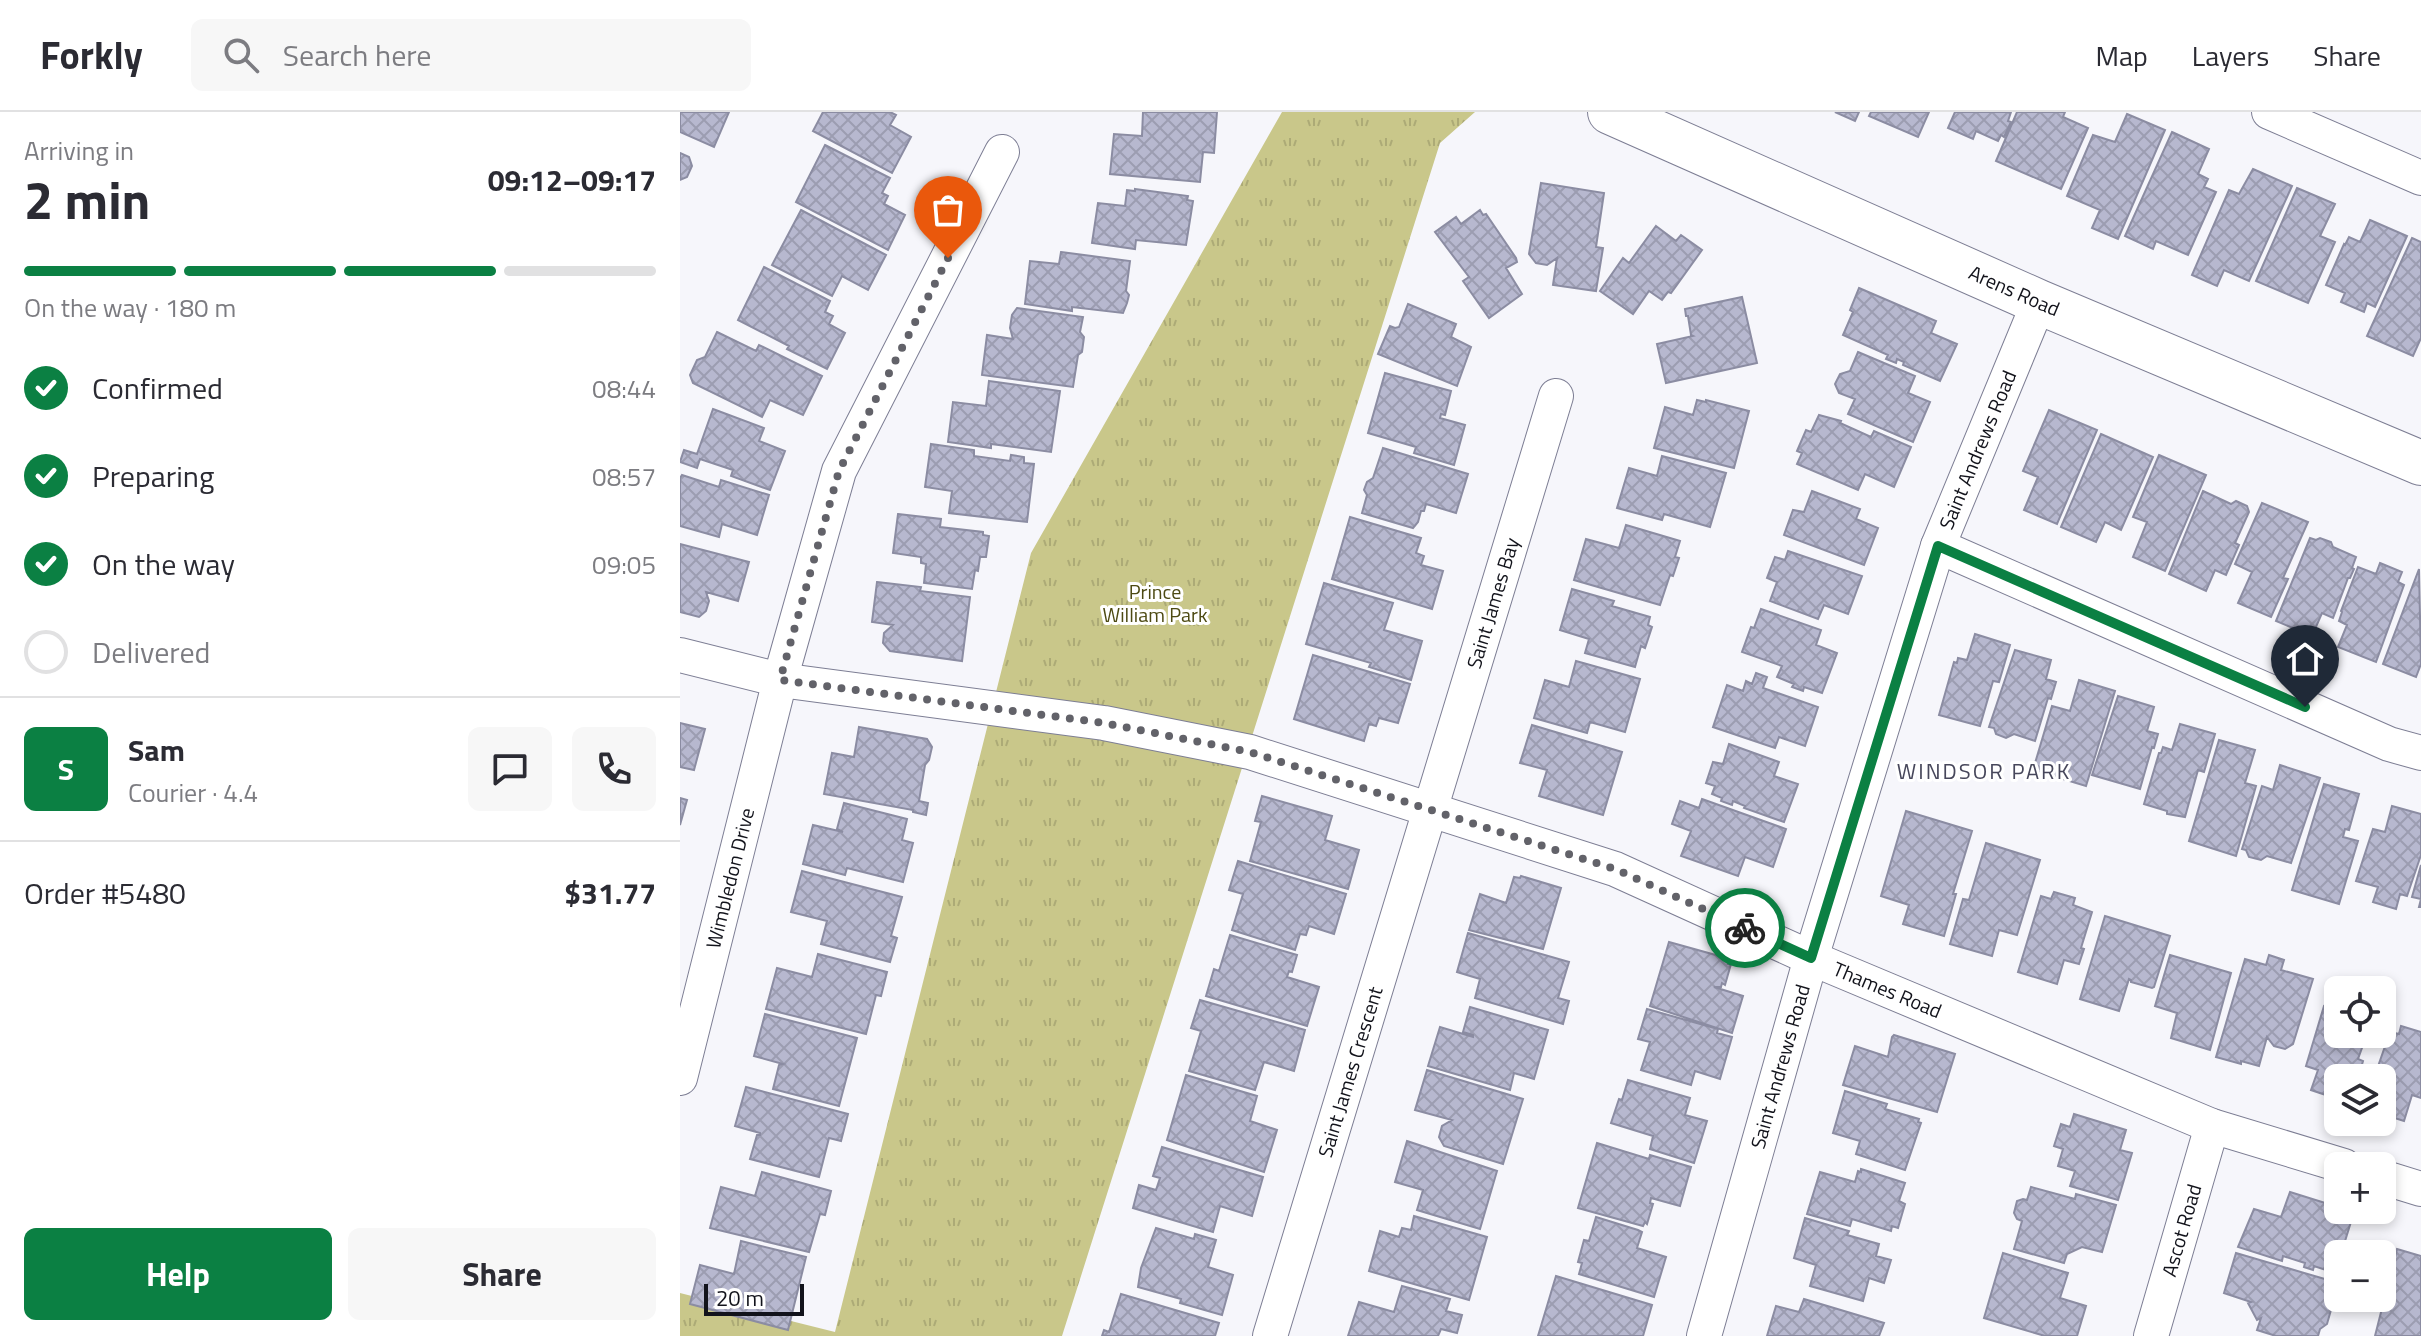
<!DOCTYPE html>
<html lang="en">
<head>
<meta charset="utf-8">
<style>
	body { margin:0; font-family:"Titillium Web",sans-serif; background:#f7f7f7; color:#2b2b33; height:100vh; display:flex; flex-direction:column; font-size:30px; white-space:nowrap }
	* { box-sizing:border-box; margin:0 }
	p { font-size:26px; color:#7c7c81 }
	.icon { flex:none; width:44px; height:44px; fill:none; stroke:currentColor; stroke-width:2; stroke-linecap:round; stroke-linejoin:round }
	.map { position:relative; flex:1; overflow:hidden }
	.sheet { display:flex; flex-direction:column; background:#fff; width:680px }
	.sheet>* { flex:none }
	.controls { position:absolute; left:1644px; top:864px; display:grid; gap:16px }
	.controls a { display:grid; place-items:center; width:72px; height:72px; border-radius:12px; background:#fff; box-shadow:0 4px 12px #0003; font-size:40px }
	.scale { position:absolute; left:24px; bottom:20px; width:100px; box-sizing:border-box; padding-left:8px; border:4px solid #12131b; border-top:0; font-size:22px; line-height:28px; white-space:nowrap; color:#12131b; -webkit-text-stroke:6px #fff; paint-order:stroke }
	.pin { position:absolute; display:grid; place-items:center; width:68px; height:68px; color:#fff; margin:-82px -34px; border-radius:50% 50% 50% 0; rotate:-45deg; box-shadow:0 0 8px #0007 }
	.pin .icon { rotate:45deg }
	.courier { position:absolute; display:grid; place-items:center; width:80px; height:80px; margin:-40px; border:6px solid #0b8043; border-radius:50%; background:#fff; color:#222; box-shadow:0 2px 10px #0007 }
	.headline em { font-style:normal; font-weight:700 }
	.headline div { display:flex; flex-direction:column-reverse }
	.headline { display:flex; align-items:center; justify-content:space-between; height:136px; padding:0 24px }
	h1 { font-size:52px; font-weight:700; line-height:60px }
	.bar { display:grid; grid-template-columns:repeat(4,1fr); gap:12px 8px; align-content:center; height:96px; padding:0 24px }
	.bar i { height:10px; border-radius:6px; background:#e1e1e2 }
	.bar .active { background:#0b8043 }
	.bar p { grid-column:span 4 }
	.line { display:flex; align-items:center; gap:20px; padding:0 24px; border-top:2px solid #e1e1e2 }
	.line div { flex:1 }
	.round { display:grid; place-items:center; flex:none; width:84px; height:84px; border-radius:12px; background:#f7f7f7 }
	ol { padding:0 24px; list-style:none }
	li { display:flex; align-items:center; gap:24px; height:88px }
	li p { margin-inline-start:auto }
	li .icon { padding:8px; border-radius:50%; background:#0b8043; color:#fff; stroke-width:4 }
	li:last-child { color:#7c7c81 }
	li i { width:44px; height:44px; border:4px solid #e1e1e2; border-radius:50% }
	.button { display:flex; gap:16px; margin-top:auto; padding:16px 24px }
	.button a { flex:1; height:92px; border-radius:12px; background:#0b8043; color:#fff; font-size:32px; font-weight:700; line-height:92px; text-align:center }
	.button a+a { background:#f7f7f7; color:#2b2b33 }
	header { display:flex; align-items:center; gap:48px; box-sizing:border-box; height:112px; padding:0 40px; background:#fff; border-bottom:2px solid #e1e1e2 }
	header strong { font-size:38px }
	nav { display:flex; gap:44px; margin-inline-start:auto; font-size:28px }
	.search { width:560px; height:72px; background:#f7f7f7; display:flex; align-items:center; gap:20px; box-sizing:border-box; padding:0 28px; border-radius:12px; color:#7c7c81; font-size:30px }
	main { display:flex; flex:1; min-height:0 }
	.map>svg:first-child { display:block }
	.park { fill:url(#park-tufts) }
	.building { fill:url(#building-cross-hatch); stroke:#8b8ca2; stroke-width:2 }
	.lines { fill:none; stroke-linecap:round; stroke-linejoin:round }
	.street-casing { stroke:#7d7e94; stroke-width:36 }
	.secondary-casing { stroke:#7d7e94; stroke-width:46 }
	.street { stroke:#fff; stroke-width:34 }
	.secondary { stroke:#fff; stroke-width:44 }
	.done { stroke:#626269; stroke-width:8; stroke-dasharray:0 14.4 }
	.route { stroke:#0b8043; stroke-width:10 }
	.labels { text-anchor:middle; stroke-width:6; stroke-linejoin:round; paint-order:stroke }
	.street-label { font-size:20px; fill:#12131b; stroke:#fff }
	.park-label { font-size:20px; fill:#4d4a13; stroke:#fff }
	.neighbourhood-label { font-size:22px; letter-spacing:2px; fill:#47475b; stroke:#fff }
</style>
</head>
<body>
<header>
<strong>Forkly</strong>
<div class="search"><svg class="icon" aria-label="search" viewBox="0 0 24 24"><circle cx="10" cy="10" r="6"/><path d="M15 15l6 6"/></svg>Search here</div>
<nav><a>Map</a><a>Layers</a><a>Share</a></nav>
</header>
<main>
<section class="sheet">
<div class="headline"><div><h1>2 min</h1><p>Arriving in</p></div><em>09:12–09:17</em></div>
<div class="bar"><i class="active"></i><i class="active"></i><i class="active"></i><i></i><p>On the way · 180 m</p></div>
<ol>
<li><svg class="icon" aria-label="check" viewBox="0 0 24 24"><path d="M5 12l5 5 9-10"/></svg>Confirmed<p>08:44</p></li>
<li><svg class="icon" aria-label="check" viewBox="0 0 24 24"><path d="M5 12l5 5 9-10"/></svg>Preparing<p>08:57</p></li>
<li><svg class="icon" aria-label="check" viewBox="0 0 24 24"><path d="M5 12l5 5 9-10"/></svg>On the way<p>09:05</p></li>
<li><i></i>Delivered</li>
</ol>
<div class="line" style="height:144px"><b class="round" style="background:#0b8043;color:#fff">S</b><div><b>Sam</b><p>Courier · 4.4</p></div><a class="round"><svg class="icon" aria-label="chat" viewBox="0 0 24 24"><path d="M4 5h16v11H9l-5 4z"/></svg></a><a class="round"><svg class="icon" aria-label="phone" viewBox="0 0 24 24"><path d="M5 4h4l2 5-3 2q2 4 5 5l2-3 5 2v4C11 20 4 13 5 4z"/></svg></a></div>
<div class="line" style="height:104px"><div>Order #5480</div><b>$31.77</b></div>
<div class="button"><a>Help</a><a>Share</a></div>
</section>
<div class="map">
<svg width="1741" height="1224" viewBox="0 0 1741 1224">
	<defs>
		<pattern id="park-tufts" width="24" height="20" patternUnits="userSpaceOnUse" patternTransform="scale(2)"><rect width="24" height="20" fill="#c9c78a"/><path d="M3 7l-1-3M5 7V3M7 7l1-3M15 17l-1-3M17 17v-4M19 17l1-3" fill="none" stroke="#acaa76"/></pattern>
		<pattern id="building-cross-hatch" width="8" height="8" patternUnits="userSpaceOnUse" patternTransform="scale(2)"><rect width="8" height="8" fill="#b7b8cf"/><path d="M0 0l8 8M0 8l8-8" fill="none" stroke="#9c9db1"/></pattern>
	</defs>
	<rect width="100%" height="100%" fill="#f6f6fb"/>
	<path class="park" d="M602,0H795L760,31L382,1224H0V1181L155,1220L351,441Z"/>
	<path class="building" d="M0,0H49L34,35L0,20Z
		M143,0H210L216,3L210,13L231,25L212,61L133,19Z
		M463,0H537L534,41L523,40L520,70L430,62L434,22L462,24Z
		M1155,0H1179L1175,9Z
		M1191,0H1249L1238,25L1189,4Z
		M1275,0H1331L1328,9L1331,10L1324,25L1321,23L1318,29L1296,19L1293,27L1268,16Z
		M1337,0H1385L1383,5L1408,16L1381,77L1316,49Z
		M1447,2L1485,18L1438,127L1412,116L1420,98L1387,84L1413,23L1435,30Z
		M1492,20L1529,37L1518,62L1528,67L1524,75L1536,80L1508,143L1476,129L1473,137L1445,124Z
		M145,33L210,66L202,81L208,84L204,92L225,103L208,138L116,90Z
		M0,41L9,45L12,54L7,65L0,68Z
		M1573,57L1612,74L1569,169L1544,158L1537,174L1512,163L1549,78L1559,82Z
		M861,71L924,81L916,135L923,136L916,179L873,173L877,146L867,153L856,151L849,142Z
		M1617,76L1655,92L1640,124L1655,130L1628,191L1576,169Z
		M455,77L508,84L507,88L513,89L506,133L456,128L455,137L412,131L418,91L445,94L447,78L455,79Z
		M121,98L206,143L188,178L162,164L152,184L92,153Z
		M800,98L803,103L806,102L836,146L837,150L826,156L842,182L809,206L783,169L789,165L755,120L776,105L781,112Z
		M1690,108L1727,124L1695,195L1687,191L1684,200L1661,190L1665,181L1646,173L1664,132L1665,133L1669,125L1680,130Z
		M976,114L996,129L1001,123L1022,138L991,181L988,180L982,188L969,179L953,202L920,179L943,146L949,151Z
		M1732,126L1741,130V226L1733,244L1687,224Z
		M381,140L450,149L446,179L449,183L447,191L443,201L392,195V199L345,192L350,149L379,152Z
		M84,155L150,189L145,200L153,204L149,212L165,221L147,257L107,237L109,234L58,208Z
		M1179,176L1256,209L1251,221L1277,232L1260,269L1223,253L1224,250L1217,247L1216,251L1206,247L1208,243L1163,223L1173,200L1170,198Z
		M1062,185L1077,251L986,271L977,232L1013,224L1011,223L1008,204H1006L1005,197Z
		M728,192L776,212L771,225L791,235L777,274L698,242L710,214L715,216L719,215Z
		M337,196L403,205L400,220L404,225L402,240L398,243L393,275L302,263L307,223L333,227L330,216L332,203Z
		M37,220L76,239L79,233L142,264L123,303L90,288L82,305L13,271L10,263L17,248L25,245Z
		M1178,240L1235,264L1228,281L1250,290L1233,330L1168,302L1175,287L1159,281L1155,272L1160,262L1170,259Z
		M705,261L771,279L765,303L761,302L760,306L785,313L774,353L734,341L736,335L688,321Z
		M309,269L380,279L371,340L311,332V336L268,330L273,290L306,294Z
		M1017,288L1026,290V288L1069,299L1054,356L974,336L985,295L1013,303Z
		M33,297L84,316L79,329L105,339L90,378L51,364L53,358L20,347L17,356L0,350L4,338L17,342Z
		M1369,298L1417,318L1377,412L1344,398L1358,365L1343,359Z
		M1139,303L1161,309L1160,311L1191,325L1194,319L1231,335L1214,375L1185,362L1178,378L1117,352L1122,341L1117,339L1126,318L1131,320Z
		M1421,322L1473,345L1441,418L1425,410L1416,430L1381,415Z
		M251,332L294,338V344L330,349L331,343L344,345V351L354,352L347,410L269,401L272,379L245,375Z
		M703,336L788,362L776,401L746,392L744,399H741L738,410L733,416L682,401L687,383L684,378L687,370L693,366Z
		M1479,343L1526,363L1485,459L1453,445L1467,410L1453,405Z
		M982,344L1046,361L1030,415L984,402L982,408L937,396L949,356L977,364Z
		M2,363L39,375L41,368L89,383L77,423L42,412L39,425L0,414V366Z
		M1132,379L1180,397L1176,407L1198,416L1184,453L1104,423L1113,398L1124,400Z
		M1523,379L1551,392L1556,389L1567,394L1569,400L1555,431L1559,433L1546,463L1535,458L1526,479L1489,462Z
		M1582,391L1628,410L1603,466L1608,467L1591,505L1558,491L1572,460L1555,452Z
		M218,402L261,407L260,415L303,420V423L309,424L306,445H300L298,459L295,458L292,477L244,471L246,452L241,451V445L213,441Z
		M670,405L741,426L736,441L744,444L741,453L763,459L752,497L652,467Z
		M946,413L1000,429L995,445L999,446L993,464L990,463L980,493L894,468L906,427L939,436Z
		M1630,426L1636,428L1640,426L1651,430L1653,435L1676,445L1672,456L1674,457L1670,466H1668L1653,506L1642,501L1632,524L1596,509Z
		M0,432L69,450L58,489L26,480L29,489L26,499L19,505L0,500Z
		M1108,439L1182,464L1168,502L1144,493L1138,507L1090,489L1097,470L1087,466L1095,445L1105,448Z
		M1700,451L1722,460L1718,470L1724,473L1696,550L1658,535L1667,513L1659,509L1662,500L1661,499L1678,455L1696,462Z
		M1739,457L1741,552L1736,565L1703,552Z
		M197,470L241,475L240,479L290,485L282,549L210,539L203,531L204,521L213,513L192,510Z
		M644,471L713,491L704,518L742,529L731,568L689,555L691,551L626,532Z
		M892,477L934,489L932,494L970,505L968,513L972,515L965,536L961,534L955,555L905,541L909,527L880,518Z
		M1081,497L1141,518L1136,533L1157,541L1142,581L1124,575L1123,579L1112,575L1114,572L1097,565L1102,554L1062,540L1071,515L1074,516Z
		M1295,522L1330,533L1319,570L1313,569L1300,614L1259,603L1274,550L1277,551L1278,546L1287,548Z
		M1335,538L1371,548L1366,567L1376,570L1371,587L1368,586L1355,629L1334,622L1326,626L1316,622L1314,616L1309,615Z
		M633,543L730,572L718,611L699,606L696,614L689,612L684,629L614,607Z
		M896,549L960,567L945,620L910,610L907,621L854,606L865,568L889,575Z
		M1076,561L1087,565L1083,576L1138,595L1125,634L1099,625L1095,636L1033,615L1047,573L1063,579L1066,569L1072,572Z
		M1399,568L1435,579L1406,674L1353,658L1372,594L1390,599Z
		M1438,584L1474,595L1467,619L1478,622L1474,636L1472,635L1460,677L1412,663Z
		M0,611L25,617L14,658L0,655Z
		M1500,612L1535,622L1524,660L1518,658L1505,705L1487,702V699L1464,692L1479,641H1481L1483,635L1492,638Z
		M852,613L942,640L923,703L859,684L867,658L840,651Z
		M179,615L247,627L252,635L249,648L245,653L239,689L248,691L246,703L233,700V698L144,682L152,641L174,645Z
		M1539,628L1575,638L1565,671L1576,674L1556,744L1509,729Z
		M1049,632L1099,650L1094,664L1118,672L1104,710L1064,696L1065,694L1053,689L1052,693L1041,689L1042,686L1032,682L1035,674L1026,671L1033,650L1043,652Z
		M1600,653L1640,666L1611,751L1587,744L1581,748L1569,745L1566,738L1562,737L1582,674L1593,678Z
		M1644,672L1679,682L1669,718L1665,717L1663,725L1678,729L1659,792L1612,778Z
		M582,684L652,704L645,728L679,738L668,777L570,749L581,710L575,709Z
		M0,686L7,688L0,713Z
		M1022,687L1106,717L1093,755L1065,745L1058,764L1001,744L1011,719L992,712L1000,689L1019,696Z
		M164,691L227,707L222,728L233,731L223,770L167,756L165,763L123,752L133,713L163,720L157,717Z
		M1712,694L1741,702V743L1727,784L1720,782L1716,797L1693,790L1698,775L1676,769L1693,717L1705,720Z
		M1226,699L1292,719L1273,782H1276L1264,824L1223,812L1229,793L1201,784Z
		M1306,731L1360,748L1337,823L1319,818L1312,844L1270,832L1283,787L1289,788Z
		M558,749L666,782L654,822L629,814L626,823L620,822L615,838L552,818L563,782L549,778Z
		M1741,753V795H1739L1741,787L1732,785Z
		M122,759L222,785L211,824L217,826L210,850L141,832L147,809L111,800Z
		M841,764L881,776L863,837L789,818L800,782L826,791L834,765L840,766Z
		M1374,780L1395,786L1393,793L1412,800L1401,836L1404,837L1399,852L1384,848L1377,872L1338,860L1361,784L1371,787Z
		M1425,804L1490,824L1474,875L1472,876L1451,870V868L1449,867L1439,899L1400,887Z
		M788,821L889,850L878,886L889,889L883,912L795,886L800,867L777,860Z
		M550,823L617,843L612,860L609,859L607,865L639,875L627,914L526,884L534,857L539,859Z
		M989,830L1050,847L1048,852H1051L1045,873L1042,871L1041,875H1034L1063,884L1052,921L970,894Z
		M138,842L207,860L201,884L196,883L186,922L86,897L97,856L132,865Z
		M1490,843L1551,861L1530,938L1491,926L1497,901L1475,894Z
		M1589,843L1604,848L1601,858L1633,867L1613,932L1605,937L1594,934L1587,925L1579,954L1561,949V952L1536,945L1565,847L1586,853Z
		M520,888L625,918L614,959L584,950L575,978L509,959L521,919L511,916Z
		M1644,894L1658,899V922H1687L1678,947L1683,949L1678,966H1658V987L1631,978L1638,958L1626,954Z
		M790,895L868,918L854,967L834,961L830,978L748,954L760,915L793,925V923L783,920Z
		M967,897L1038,917L1037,921L1052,925L1040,967L1015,959L1011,973L961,958L970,930L958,927Z
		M85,902L177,926L159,994L93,977L99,953L103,952L74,944Z
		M1721,914L1741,920V986L1732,983L1724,1009L1702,1002V966H1694L1710,920L1719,922Z
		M1214,923L1275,942L1257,1000L1163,973L1175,934L1208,945L1212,925Z
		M747,958L843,987L823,1052L764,1034L759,1025L762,1014L772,1008L735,998Z
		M506,963L577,984L570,1009L597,1018L584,1060L487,1028Z
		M948,968L1010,986L1005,1003L1027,1009L1014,1051L970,1037L973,1024L931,1011L939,987L942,988Z
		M66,975L168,1002L161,1029L149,1026L139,1065L70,1047L77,1023H80V1021L55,1014Z
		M1165,979L1207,992L1205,997L1239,1007L1238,1010L1241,1011L1225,1058L1176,1042L1180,1029L1153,1021Z
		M1394,1002L1446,1018L1440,1038L1452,1041L1438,1088L1390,1074L1395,1059L1378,1054L1383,1037L1374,1034L1381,1012L1390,1015Z
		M727,1029L817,1059L800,1117L737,1098L743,1078L715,1070Z
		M917,1031L969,1047L970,1043L1011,1055L1000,1094L971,1086L970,1091L973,1092L967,1112L965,1110L963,1114L898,1096Z
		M482,1035L583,1065L572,1104L540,1094L533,1120L453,1096L459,1073L476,1078L480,1066L473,1064Z
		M1181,1057L1225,1071L1219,1089L1225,1092L1218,1116L1212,1114L1211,1119L1172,1107L1170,1114L1127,1102L1140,1060L1175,1070L1178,1059L1181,1060Z
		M82,1060L151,1079L145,1103L140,1102L129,1140L30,1116L41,1075L75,1084Z
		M1351,1075L1395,1087L1396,1082L1436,1093L1422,1140L1402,1135L1387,1142L1384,1151L1334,1137L1342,1109L1337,1107L1334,1101L1337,1089L1343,1087L1347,1088Z
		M1610,1080L1658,1095V1098L1674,1100L1661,1142H1658L1655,1161L1634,1154L1633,1158L1624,1155L1625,1151L1603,1144L1602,1149L1558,1135L1574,1097L1601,1105Z
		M734,1104L807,1125L789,1188L689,1159L700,1119L719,1125L722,1116L731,1118Z
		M916,1105L958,1118L962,1120L957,1136L986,1145L974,1185L899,1162L902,1151L898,1150L904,1128L909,1129Z
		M1125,1106L1169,1119L1167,1123L1199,1132L1196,1144L1211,1148L1204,1171L1189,1166L1183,1189L1130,1174L1136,1153L1114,1146Z
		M476,1116L514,1127L515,1122L536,1128L528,1155L553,1163L542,1203L500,1191L501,1187L458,1175L461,1156Z
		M61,1129L126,1145L108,1218L10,1192L20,1153L54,1162Z
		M1717,1137L1741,1144V1224H1695Z
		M1323,1141L1388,1161L1380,1186L1406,1194L1397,1224H1365L1304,1206Z
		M1556,1141L1655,1170L1648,1194L1651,1198L1647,1212L1640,1217L1638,1224H1596L1577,1218L1581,1206L1577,1208L1568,1191L1571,1190L1544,1181Z
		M876,1164L972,1193L963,1224H858Z
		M722,1174L770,1187L766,1199L782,1203L777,1221L761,1217L758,1224H668L679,1190L714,1200Z
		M441,1182L539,1211L535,1224H422L424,1218L429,1220Z
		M1124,1187L1204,1211L1199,1224H1087L1096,1194L1119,1200Z"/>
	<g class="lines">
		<defs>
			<g id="street">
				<path d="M1589,0L1741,66"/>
				<path d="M1258,434L1709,632L1741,641"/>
				<path id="s1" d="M0,543L100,568L424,611L570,640L935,757L1131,846L1532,1014L1664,1054"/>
				<path id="s2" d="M0,966L100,568L159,359L322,40"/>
				<path d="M1702,1065L1741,1077"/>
				<path id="s3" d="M590,1224L876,284"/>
				<path id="s4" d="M1024,1224L1131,846L1258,434L1359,190"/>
				<path id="s5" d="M1471,1224L1532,1014"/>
			</g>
			<g id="secondary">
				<path id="s6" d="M930,0L1359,190L1741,351"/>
			</g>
		</defs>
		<use href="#street" class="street-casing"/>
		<use href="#secondary" class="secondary-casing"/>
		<use href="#street" class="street"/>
		<use href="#secondary" class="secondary"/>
	</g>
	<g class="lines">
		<path class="done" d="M268,146L159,359L100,568L424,611L570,640L935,757L1065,816"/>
		<path class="route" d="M1065,816L1131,846L1258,434L1625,595"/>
	</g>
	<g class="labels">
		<g class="street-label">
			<text dy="7" stroke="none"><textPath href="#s6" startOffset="442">Arens Road</textPath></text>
			<text dy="7" stroke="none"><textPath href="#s4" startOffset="928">Saint Andrews Road</textPath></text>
			<text dy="7" stroke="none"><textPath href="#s3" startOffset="766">Saint James Bay</textPath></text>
			<text dy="7" stroke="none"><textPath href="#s2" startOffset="206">Wimbledon Drive</textPath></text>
			<text dy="7" stroke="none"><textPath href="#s1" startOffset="1260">Thames Road</textPath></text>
			<text dy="7" stroke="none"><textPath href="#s4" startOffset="280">Saint Andrews Road</textPath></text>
			<text dy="7" stroke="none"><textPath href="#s3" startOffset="276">Saint James Crescent</textPath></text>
			<text dy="7" stroke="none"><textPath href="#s5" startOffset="110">Ascot Road</textPath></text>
		</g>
		<g class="park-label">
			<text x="475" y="487">Prince<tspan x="475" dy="23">William Park</tspan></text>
		</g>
		<g class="neighbourhood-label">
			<text x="1304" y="667">WINDSOR PARK</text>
		</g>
	</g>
</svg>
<div class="controls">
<a><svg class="icon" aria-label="locate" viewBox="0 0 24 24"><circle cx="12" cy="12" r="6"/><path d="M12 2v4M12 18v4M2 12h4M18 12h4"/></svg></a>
<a><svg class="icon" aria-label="layers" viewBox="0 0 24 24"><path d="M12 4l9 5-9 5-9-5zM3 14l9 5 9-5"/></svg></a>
<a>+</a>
<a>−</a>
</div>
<div class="scale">20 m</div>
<div class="pin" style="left:268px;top:146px;background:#ea580c"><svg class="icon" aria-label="bag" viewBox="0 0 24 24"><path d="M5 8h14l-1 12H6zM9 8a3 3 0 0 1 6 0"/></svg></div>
<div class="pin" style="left:1625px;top:595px;background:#1f2937"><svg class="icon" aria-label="home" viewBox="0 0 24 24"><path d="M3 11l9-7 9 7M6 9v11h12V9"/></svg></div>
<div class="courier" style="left:1065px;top:816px"><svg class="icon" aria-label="bike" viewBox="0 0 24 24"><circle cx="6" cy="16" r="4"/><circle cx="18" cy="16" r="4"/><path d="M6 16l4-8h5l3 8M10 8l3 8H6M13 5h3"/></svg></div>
</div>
</main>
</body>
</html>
